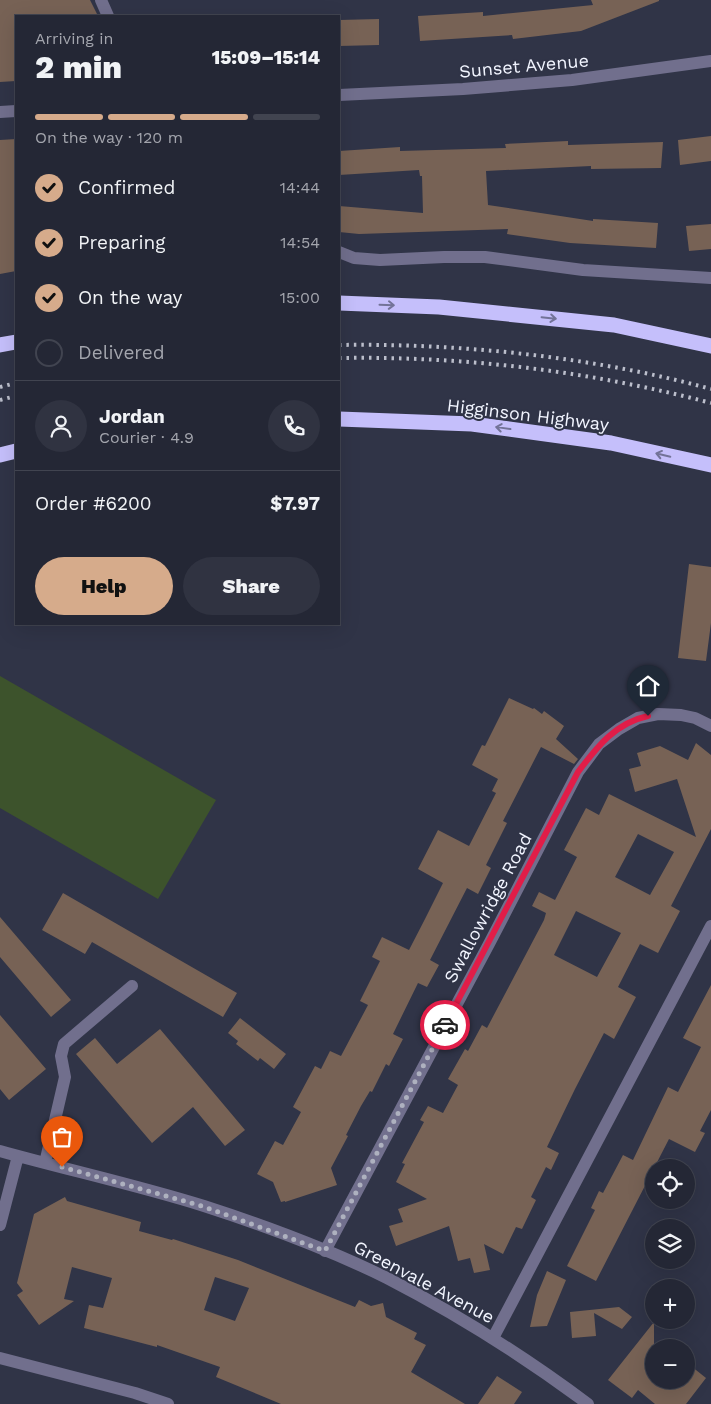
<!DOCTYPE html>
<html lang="en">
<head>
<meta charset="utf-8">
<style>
	body { margin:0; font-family:"Work Sans",sans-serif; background:#303341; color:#f1f3f6; height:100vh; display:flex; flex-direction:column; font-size:19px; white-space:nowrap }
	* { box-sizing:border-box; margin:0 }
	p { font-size:16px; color:#a3a5ad }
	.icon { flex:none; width:28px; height:28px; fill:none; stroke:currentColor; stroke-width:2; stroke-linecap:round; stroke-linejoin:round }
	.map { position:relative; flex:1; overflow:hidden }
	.panel { position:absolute; left:15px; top:15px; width:325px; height:610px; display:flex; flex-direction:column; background:#242735; border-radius:0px; box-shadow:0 5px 20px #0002,0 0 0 1px #414450 }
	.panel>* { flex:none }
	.controls { position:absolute; left:645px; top:1159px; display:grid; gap:10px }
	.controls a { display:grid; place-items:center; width:50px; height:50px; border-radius:50%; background:#242735; box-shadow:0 5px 20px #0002,0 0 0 1px #414450; font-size:25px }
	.pin { position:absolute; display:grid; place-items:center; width:42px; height:42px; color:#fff; margin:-51px -21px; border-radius:50% 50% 50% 0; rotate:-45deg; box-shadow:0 0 5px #0007 }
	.pin .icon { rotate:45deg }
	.courier { position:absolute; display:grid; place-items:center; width:50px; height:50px; margin:-25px; border:4px solid #e11d48; border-radius:50%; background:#fff; color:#222; box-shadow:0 1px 6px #0007 }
	.overview em { font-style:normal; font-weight:800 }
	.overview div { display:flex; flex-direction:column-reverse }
	.overview { display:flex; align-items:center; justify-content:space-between; height:85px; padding:0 20px }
	h1 { font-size:32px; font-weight:800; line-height:38px }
	.bar { display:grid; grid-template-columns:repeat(4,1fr); gap:8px 5px; align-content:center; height:60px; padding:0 20px }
	.bar i { height:6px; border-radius:4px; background:#414450 }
	.bar .selected { background:#d6ab8b }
	.bar p { grid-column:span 4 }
	.line { display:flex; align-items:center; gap:12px; padding:0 20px; border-top:1px solid #414450 }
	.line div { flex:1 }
	.round { display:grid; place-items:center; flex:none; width:52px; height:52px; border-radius:26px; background:#303341 }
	ol { padding:0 20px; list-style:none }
	li { display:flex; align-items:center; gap:15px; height:55px }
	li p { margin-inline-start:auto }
	li .icon { padding:5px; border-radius:50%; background:#d6ab8b; color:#111; stroke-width:4 }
	li:last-child { color:#a3a5ad }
	li i { width:28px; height:28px; border:2px solid #414450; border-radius:50% }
	.button { display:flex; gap:10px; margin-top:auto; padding:10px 20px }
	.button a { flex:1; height:58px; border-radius:30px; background:#d6ab8b; color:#111; font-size:20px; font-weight:800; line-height:58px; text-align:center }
	.button a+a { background:#303341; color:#f1f3f6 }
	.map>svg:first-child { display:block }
	.green { fill:#3d532c }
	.building { fill:#776255; fill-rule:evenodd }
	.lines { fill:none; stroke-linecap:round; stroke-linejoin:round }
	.minor { stroke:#716f8d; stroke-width:12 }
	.highway { stroke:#c5bffb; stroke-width:15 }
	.rail { stroke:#bcbfcc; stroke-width:4; stroke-dasharray:2.5 5; stroke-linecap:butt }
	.oneway { stroke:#737398 }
	.done { stroke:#aeb1bf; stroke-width:5; stroke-dasharray:0 9 }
	.route { stroke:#e11d48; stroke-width:6 }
	.labels { text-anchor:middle; stroke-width:4; stroke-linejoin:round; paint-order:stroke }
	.street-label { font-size:18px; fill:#f2f5ff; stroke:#303447 }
</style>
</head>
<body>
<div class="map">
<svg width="711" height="1404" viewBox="0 0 711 1404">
	<rect width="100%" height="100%" fill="#303447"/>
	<path class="green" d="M0,676L216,800L158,899L0,808Z"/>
	<path class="building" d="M0,0H90L98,16H16V81L0,82Z
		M591,0H659V1L581,31L513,39L512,35L420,41L418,16L483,12V16L593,5Z
		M379,19V45L339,46V20Z
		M711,136V161L680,165L678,140Z
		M16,139V271L0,274V140Z
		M568,141V145L663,142L661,168L591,169V166L486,171L488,205L593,221V219L658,223L656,248L570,243L507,234L508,229L359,234L339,232V206L423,213L422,176H420L419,170L339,175V151L400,147V151L506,148L505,144Z
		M711,224V249L689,251L686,226Z
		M689,564L711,567V623L706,661L678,658Z
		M509,698L533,709L534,708L542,714L544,711L564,726L556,739L578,759L574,764L541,747L503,821L507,823L486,865L491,868L478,894L467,888L430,960L439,965L427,987L418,983L393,1034L403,1039L389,1066L386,1064L372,1092L370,1091L361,1106L346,1135L348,1136L331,1168L337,1185L285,1202V1201L281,1202L273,1182L257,1174L275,1141L283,1145L301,1112L293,1107L315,1066L321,1069L330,1051L341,1056L368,1005L360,1001L380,961L372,957L382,937L409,950L425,919L443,883L418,869L438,830L469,846L496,793L492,791L498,779L472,765L482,745L485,746Z
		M696,743L711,755V829L671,906L680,911L658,953L640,944L618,987L636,997L614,1039L604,1033L575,1089L547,1147L559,1153L551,1170L546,1167L531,1197L536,1200L522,1229L516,1227L503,1254L484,1244L490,1270L474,1273L470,1258L458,1261L449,1226L396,1246L389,1226L403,1222L398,1209L427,1199L396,1182L405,1164L402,1163L424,1122L420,1120L428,1106L443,1113L458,1085L448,1079L465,1049L468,1051L482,1025L487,1028L544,920L546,913L532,906L539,892L555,900L577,857L564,850L586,808L599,815L609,794L696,837L677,779L635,792L629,769L641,766L637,753L660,746L688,760ZM638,834L674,852L650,895L615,877ZM576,911L621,933L597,977L554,955Z
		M63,893L237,993L223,1017L92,942L85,954L42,930Z
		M0,917L71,1000L51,1017L0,957Z
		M711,985V1110L700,1131L705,1133L695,1152L669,1139L596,1281L567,1266L595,1210L591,1208L599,1191L603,1193L623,1155L633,1160L668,1087L678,1092L701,1047L683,1038Z
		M0,1015L46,1069L9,1100L0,1089Z
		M240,1018L286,1054L274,1069L260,1058L258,1061L236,1044L238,1041L228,1033Z
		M160,1029L245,1130L225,1146L193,1107L152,1143L76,1054L95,1038L117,1064Z
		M65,1197L67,1201L141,1222L139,1231L172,1240L173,1239L238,1260L355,1307L359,1300L371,1306L383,1303L386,1317L417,1333L414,1339L426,1345L411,1372L465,1404H281L216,1377L220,1367L157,1345V1347L84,1328L89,1305L103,1308L112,1278L72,1267L64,1299L74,1301L39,1325L17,1295L23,1291L17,1283L34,1214ZM215,1277L249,1288L235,1321L204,1310Z
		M547,1271L566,1280L547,1326L530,1327L537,1295Z
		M619,1307L632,1317L622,1329L594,1313L596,1336L572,1338L570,1312Z
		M654,1322V1380H686V1362L706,1378L686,1404H655L638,1390L632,1398L608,1380Z
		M497,1376L522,1392L514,1404H478Z"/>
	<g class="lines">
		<path class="minor" d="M101,0L108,16
			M339,95L463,89L572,80L711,61
			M0,112L16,111
			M339,252L354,258L380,260L444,257H485L583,270L711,278
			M0,1151C68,1170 137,1185 204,1206C266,1226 328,1249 387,1278C457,1314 525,1357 588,1404
			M45,1163L65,1077L61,1056L64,1044L132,986
			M0,1225L18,1156
			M325,1251L490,942L578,772L599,744L619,729L638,718L658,714L681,715L695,718L711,726
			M493,1338L711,926
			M0,1358L135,1393L168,1404"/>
		<path class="highway" d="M339,303L439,307L614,325L711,346
			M0,345L16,342
			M339,419L472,424L611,443L711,465
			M0,455L16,451"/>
		<path class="rail" d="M339,345C459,343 595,357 711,389
			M339,358C464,356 590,371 711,403
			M0,387L16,383
			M0,400L16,396"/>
	</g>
	<defs><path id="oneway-shaft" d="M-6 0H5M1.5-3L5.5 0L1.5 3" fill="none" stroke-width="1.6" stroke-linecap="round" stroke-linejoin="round" transform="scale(1.25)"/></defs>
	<g class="oneway">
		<use href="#oneway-shaft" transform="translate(387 305) rotate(2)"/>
		<use href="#oneway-shaft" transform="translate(549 318) rotate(6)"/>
		<use href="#oneway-shaft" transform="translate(503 428) rotate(-172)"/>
		<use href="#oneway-shaft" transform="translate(663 455) rotate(-167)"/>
	</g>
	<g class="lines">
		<path class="done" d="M62,1167L202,1206L325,1251L445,1025"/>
		<path class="route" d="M445,1025L578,772C597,747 615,723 648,716"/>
	</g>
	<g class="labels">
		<g class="street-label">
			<text transform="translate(524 66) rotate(-5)" y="6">Sunset Avenue</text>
			<text transform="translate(528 415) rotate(7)" y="6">Higginson Highway</text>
			<text transform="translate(488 908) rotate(-62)" y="6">Swallowridge Road</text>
			<text transform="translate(424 1282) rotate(28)" y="6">Greenvale Avenue</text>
		</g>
	</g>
</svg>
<div class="controls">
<a><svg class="icon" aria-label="locate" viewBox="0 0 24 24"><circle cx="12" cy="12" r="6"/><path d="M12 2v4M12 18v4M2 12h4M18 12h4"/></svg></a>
<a><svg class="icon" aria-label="layers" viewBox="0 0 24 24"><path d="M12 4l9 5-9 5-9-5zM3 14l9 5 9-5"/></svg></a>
<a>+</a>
<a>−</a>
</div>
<div class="pin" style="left:62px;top:1167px;background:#ea580c"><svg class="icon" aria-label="bag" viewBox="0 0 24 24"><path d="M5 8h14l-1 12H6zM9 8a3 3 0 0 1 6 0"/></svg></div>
<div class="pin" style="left:648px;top:716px;background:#1f2937"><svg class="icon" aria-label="home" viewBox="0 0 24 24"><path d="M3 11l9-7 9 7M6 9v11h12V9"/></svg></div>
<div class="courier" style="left:445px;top:1025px"><svg class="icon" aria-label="car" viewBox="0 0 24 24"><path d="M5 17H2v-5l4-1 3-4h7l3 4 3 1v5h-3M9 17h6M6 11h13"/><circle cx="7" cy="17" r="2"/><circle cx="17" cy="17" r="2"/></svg></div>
<section class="panel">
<div class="overview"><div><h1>2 min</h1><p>Arriving in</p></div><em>15:09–15:14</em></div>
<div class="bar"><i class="selected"></i><i class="selected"></i><i class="selected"></i><i></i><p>On the way · 120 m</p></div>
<ol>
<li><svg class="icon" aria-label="check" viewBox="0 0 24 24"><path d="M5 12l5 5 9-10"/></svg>Confirmed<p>14:44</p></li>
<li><svg class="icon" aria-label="check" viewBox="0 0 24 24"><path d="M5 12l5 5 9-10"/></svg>Preparing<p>14:54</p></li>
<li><svg class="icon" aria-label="check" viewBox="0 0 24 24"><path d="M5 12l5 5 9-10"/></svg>On the way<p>15:00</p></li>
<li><i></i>Delivered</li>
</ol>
<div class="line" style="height:90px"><a class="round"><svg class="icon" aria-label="person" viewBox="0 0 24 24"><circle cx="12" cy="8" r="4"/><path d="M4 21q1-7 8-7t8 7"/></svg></a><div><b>Jordan</b><p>Courier · 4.9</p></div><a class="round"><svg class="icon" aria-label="phone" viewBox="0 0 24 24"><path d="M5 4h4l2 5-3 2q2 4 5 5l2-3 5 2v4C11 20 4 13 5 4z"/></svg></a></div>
<div class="line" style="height:65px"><div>Order #6200</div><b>$7.97</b></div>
<div class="button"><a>Help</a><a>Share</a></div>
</section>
</div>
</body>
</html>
